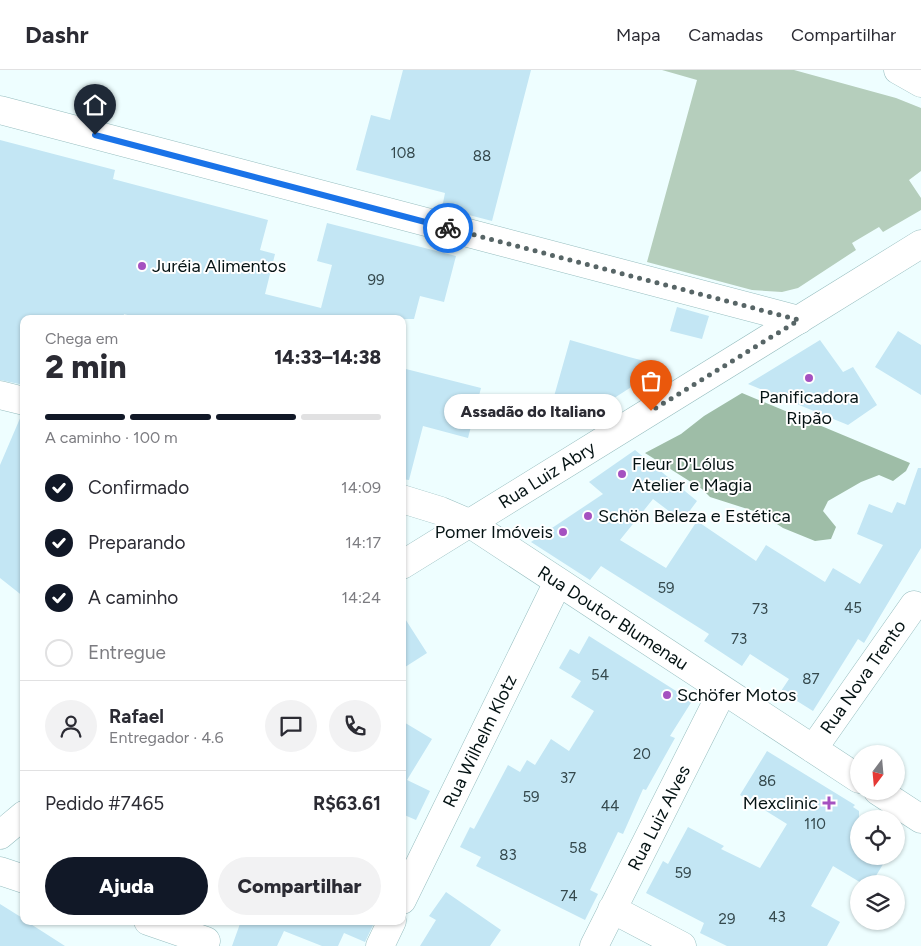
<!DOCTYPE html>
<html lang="pt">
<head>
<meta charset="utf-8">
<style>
	body { margin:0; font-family:Figtree,sans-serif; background:#f2f2f3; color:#2b2b33; height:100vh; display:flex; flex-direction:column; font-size:19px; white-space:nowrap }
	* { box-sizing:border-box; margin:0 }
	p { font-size:16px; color:#7c7c81 }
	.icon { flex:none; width:28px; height:28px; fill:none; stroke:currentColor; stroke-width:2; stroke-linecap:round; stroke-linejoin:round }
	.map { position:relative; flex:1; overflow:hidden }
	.side { position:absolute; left:20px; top:245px; width:386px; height:610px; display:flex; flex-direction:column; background:#fff; border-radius:10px; box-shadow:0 1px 4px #0004 }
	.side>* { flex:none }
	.needle { width:32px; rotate:196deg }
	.fabs { position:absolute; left:850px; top:675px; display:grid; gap:10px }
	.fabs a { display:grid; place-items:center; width:55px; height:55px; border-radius:50%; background:#fff; box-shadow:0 1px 4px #0004; font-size:25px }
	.pin { position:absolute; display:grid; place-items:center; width:42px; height:42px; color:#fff; margin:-51px -21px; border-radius:50% 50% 50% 0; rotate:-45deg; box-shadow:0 0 5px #0007 }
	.pin .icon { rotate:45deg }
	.courier { position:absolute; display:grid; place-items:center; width:50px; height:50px; margin:-25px; border:4px solid #1a73e8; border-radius:50%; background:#fff; color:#222; box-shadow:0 1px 6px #0007 }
	.bubble { position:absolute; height:35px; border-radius:18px; background:#fff; box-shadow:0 1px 4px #0004; font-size:16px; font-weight:800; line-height:35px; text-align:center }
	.headline em { font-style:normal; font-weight:800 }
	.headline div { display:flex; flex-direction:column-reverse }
	.headline { display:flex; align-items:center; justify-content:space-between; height:85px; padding:0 25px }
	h1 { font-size:32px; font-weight:800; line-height:38px }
	.bar { display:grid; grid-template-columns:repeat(4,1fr); gap:8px 5px; align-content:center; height:60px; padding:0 25px }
	.bar i { height:6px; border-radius:4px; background:#e1e1e2 }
	.bar .on { background:#111827 }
	.bar p { grid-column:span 4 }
	.line { display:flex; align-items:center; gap:12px; padding:0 25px; border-top:1px solid #e1e1e2 }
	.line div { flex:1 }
	.round { display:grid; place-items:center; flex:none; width:52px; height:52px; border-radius:26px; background:#f2f2f3 }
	ol { padding:0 25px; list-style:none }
	li { display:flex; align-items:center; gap:15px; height:55px }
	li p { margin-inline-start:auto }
	li .icon { padding:5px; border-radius:50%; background:#111827; color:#fff; stroke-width:4 }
	li:last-child { color:#7c7c81 }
	li i { width:28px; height:28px; border:2px solid #e1e1e2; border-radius:50% }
	.primary-button { display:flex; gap:10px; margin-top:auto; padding:10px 25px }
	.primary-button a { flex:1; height:58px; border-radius:30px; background:#111827; color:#fff; font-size:20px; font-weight:800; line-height:58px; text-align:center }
	.primary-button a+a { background:#f2f2f3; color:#2b2b33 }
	header { display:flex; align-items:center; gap:30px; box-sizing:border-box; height:70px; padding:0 25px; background:#fff; border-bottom:1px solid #e1e1e2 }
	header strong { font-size:24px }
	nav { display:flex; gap:28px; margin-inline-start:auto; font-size:18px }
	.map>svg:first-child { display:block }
	.green { fill:#b5cebc }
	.forest { fill:#9ebda7 }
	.building { fill:#c3e6f4 }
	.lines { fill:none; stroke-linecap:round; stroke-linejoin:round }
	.minor-casing { stroke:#96bdbf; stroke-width:29 }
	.major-casing { stroke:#96bdbf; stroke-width:29 }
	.minor { stroke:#fff; stroke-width:28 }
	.major { stroke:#fff; stroke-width:28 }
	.done { stroke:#576566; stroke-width:5; stroke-dasharray:0 9 }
	.route { stroke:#1a73e8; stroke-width:6 }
	.poi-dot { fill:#a551c0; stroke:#fff; stroke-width:2 }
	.labels { text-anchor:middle; stroke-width:4; stroke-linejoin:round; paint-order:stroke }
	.number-label { font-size:15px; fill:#34484c }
	.poi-label { font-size:18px; fill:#051314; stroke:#fff; text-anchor:start }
	.street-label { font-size:18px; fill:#051314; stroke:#fff }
</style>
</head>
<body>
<header>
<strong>Dashr</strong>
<nav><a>Mapa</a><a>Camadas</a><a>Compartilhar</a></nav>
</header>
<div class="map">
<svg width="921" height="876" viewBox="0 0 921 876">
	<rect width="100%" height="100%" fill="#eefeff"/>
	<path class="green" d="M662,0H794L896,28L921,38V101L909,110L921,128V140L883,162L879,157L852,173L856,180L798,218L782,222L752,220L647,192L697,10Z"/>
	<path class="forest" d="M742,323L910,393L906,401L893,411L879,405L861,412L828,431L823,441L836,457L831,469L815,471L783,458L760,443L710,427L702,419L645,383L681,364L704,346Z"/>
	<path class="building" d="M403,0H531L492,151L442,138L445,123L356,100L371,45L390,50Z
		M0,70L115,100L113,109L268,150L260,180L275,184L265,224L321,238L332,195L317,191L327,153L456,186L444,232L420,226L414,249H142L124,244L123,249H24V315L0,310Z
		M677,237L709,246L702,269L670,261Z
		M898,261L921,275V325L875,297Z
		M570,270L629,287L664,296L594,341L553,330Z
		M820,270L843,302L853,297L877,335L848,355L748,314Z
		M402,298L481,318L468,368L423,356L409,410L402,409Z
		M21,346H24V527L0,508V395Z
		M635,380L697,431L682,451L653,429L620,470L666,498L697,451L756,491L766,475L825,512L833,498L860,514L883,475L857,464L869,434L892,443L897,432L905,435L918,398H921V478L864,573L858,569L813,641L781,621L789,609L750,584L742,596L704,571L709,564L601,496L590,510L531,472L603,424L589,412Z
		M402,544L427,583L402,599Z
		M589,566L692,631L670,666L675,668L646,720L643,719L623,764L618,762L590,820L598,824L585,850L476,796L481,787L460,777L470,757L474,759L508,695L520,702L527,690L535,695L551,669L569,681L594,641L571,627L581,611L559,598L570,579L579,584Z
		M402,651L432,669L407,710L430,721L416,750L402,744Z
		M767,681L855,735L853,737L859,741V786H888L871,814H863L833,796L811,836L840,852L827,876H727L700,863L704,853L646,823L663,791L668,794L688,757L724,776L721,779L760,798L787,754L740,725Z
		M446,822L501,860L490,876H420L436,850L429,846Z
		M0,834L24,849V851H26L65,876H0Z
		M241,851H375L365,872L344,863L338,876H322L284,861L277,876H232Z"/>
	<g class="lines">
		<defs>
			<path id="minor" d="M898,0L921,13
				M0,40L799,250
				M0,325L24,331
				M402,429L441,441L469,453L859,709
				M813,679L914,535
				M878,721L921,749
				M0,801L24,809
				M402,830L558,512
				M612,839L682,876
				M148,851L206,871
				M380,876L392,851
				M594,876L723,620"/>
			<path id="major" d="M402,495L921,174
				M0,765L24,745"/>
		</defs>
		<use href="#minor" class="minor-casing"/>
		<use href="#major" class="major-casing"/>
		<use href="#minor" class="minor"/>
		<use href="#major" class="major"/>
	</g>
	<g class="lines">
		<path class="done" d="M448,158L799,250L651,341"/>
		<path class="route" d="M95,65L448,158"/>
	</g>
	<g class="poi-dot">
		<circle cx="142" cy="196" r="5"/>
		<circle cx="809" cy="308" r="5"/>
		<circle cx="622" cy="404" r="5"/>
		<circle cx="588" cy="446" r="5"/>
		<circle cx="563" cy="462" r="5"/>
		<circle cx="667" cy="625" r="5"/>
		<path d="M826.5 725.5h5v5h5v5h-5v5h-5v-5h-5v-5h5z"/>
	</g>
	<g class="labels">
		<g class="number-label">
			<text x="403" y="88">108</text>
			<text x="482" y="91">88</text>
			<text x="376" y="215">99</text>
			<text x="666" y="523">59</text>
			<text x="853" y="543">45</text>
			<text x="760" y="544">73</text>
			<text x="739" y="574">73</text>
			<text x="600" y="610">54</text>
			<text x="811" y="614">87</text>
			<text x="642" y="689">20</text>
			<text x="568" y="713">37</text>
			<text x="767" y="716">86</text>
			<text x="531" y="732">59</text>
			<text x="610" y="741">44</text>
			<text x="815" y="759">110</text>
			<text x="578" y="783">58</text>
			<text x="508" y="790">83</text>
			<text x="683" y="808">59</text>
			<text x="569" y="831">74</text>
			<text x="777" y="852">43</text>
			<text x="727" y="854">29</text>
		</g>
		<g class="poi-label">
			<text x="152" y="202">Juréia Alimentos</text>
			<text x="809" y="333" text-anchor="middle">Panificadora<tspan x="809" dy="21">Ripão</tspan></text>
			<text x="632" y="400">Fleur D'Lólus<tspan x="632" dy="21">Atelier e Magia</tspan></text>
			<text x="598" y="452">Schön Beleza e Estética</text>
			<text x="553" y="468" text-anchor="end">Pomer Imóveis</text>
			<text x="677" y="631">Schöfer Motos</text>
			<text x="818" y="739" text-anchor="end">Mexclinic</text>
		</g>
		<g class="street-label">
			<text transform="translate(547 405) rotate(-32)" y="6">Rua Luiz Abry</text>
			<text transform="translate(613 548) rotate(33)" y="6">Rua Doutor Blumenau</text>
			<text transform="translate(863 607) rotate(-55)" y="6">Rua Nova Trento</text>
			<text transform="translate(480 671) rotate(-64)" y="6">Rua Wilhelm Klotz</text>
			<text transform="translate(659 748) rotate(-63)" y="6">Rua Luiz Alves</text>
		</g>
	</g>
</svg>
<div class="fabs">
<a><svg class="needle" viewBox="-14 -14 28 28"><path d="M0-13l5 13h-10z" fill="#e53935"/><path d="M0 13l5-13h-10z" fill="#7c7c81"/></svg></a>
<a><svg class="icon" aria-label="locate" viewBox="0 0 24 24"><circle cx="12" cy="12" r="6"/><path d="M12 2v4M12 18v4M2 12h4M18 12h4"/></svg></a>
<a><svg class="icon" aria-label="layers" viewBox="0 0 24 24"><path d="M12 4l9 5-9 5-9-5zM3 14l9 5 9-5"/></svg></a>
</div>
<div class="pin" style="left:651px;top:341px;background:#ea580c"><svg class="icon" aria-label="bag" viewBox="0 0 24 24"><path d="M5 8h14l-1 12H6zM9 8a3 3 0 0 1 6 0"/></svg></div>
<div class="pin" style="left:95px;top:65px;background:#1f2937"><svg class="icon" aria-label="home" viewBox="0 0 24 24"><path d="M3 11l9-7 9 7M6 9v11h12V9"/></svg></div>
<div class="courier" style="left:448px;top:158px"><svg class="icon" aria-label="bike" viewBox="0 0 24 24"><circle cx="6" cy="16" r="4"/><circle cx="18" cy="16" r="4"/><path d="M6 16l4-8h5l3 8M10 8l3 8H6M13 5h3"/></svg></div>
<div class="bubble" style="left:444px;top:324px;width:178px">Assadão do Italiano</div>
<section class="side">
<div class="headline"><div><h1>2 min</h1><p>Chega em</p></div><em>14:33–14:38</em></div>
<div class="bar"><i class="on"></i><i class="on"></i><i class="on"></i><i></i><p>A caminho · 100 m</p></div>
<ol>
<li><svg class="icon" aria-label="check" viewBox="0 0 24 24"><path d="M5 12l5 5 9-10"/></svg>Confirmado<p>14:09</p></li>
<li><svg class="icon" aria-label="check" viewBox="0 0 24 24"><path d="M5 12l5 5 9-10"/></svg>Preparando<p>14:17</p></li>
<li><svg class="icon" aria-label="check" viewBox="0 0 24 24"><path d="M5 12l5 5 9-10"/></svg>A caminho<p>14:24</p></li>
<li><i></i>Entregue</li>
</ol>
<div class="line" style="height:90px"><a class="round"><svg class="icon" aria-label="person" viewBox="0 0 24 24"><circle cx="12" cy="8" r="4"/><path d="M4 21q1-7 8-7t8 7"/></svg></a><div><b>Rafael</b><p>Entregador · 4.6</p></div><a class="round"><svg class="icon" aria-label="chat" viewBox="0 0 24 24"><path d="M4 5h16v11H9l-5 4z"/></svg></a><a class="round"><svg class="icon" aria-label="phone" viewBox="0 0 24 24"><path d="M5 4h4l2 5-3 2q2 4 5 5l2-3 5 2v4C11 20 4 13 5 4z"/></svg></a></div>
<div class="line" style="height:65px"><div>Pedido #7465</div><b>R$63.61</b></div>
<div class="primary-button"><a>Ajuda</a><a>Compartilhar</a></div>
</section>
</div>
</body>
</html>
